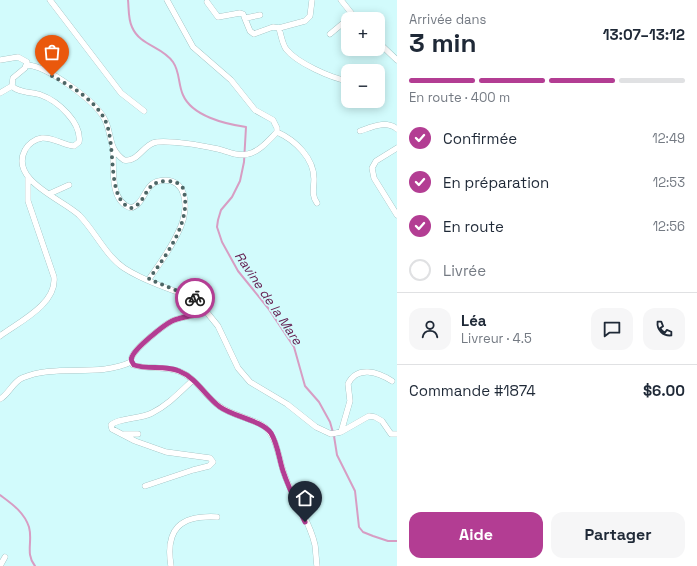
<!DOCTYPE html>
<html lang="fr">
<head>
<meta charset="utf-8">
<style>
	body { margin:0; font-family:"Space Grotesk",sans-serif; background:#f6f6f7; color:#1f2937; height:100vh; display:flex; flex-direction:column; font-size:15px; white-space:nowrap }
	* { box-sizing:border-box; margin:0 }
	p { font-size:13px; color:#747a83 }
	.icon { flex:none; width:22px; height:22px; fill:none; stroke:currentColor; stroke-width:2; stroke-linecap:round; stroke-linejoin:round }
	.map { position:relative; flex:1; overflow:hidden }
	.sheet { display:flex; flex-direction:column; background:#fff; width:300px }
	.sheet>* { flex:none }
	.fabs { position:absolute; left:341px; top:12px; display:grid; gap:8px }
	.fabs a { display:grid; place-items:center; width:44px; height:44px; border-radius:8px; background:#fff; box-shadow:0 2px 10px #0003; font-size:20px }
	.pin { position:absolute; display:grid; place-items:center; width:34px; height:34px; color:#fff; margin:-41px -17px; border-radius:50% 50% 50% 0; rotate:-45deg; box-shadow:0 0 4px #0007 }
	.pin .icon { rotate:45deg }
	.courier { position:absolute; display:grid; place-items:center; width:40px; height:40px; margin:-20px; border:3px solid #b33d93; border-radius:50%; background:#fff; color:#222; box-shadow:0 1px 5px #0007 }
	.summary em { font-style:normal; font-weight:800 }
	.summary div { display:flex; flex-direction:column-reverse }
	.summary { display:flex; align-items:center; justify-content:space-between; height:68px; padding:0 12px }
	h1 { font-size:26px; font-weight:800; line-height:30px }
	.bar { display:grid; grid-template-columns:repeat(4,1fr); gap:6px 4px; align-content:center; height:48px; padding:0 12px }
	.bar i { height:5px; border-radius:3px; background:#e0e1e3 }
	.bar .active { background:#b33d93 }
	.bar p { grid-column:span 4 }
	.line { display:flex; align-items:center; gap:10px; padding:0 12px; border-top:1px solid #e0e1e3 }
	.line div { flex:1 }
	.round { display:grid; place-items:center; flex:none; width:42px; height:42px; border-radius:12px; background:#f6f6f7 }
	ol { padding:0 12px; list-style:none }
	li { display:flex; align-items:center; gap:12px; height:44px }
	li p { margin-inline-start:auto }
	li .icon { padding:4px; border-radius:50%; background:#b33d93; color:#fff; stroke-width:4 }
	li:last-child { color:#747a83 }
	li i { width:22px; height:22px; border:2px solid #e0e1e3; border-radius:50% }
	.action { display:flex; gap:8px; margin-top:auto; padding:8px 12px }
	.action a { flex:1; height:46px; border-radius:12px; background:#b33d93; color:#fff; font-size:16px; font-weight:800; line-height:46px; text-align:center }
	.action a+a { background:#f6f6f7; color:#1f2937 }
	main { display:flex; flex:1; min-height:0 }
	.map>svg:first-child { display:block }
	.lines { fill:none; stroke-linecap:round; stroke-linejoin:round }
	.stream { stroke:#d79dc3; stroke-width:2 }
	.minor-casing { stroke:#8ab0b1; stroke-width:6 }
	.minor { stroke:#fff; stroke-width:5.5 }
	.done { stroke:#4d6666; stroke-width:4; stroke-dasharray:0 7.2 }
	.route { stroke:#b33d93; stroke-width:5 }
	.labels { text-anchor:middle; stroke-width:3.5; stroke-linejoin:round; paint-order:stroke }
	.water-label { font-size:13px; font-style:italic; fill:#662253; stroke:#d2fbfc }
</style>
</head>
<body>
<main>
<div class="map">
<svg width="397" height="566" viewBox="0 0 397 566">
	<rect width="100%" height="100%" fill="#d2fbfc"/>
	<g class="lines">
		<path class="stream" d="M128,0C129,9 128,19 132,27C140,46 162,46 173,62C180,72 178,84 183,95C192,116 225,124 246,127L244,162L240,181L232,197L221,210L218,220L217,227L222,242L238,271L268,308L294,347L305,386L319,402L330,422L334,436L337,455L355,491L359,527L363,532L373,536L388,541H397
			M0,495C12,504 24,512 29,527C33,541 25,554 35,566"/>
		<defs>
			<path id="minor" d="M50,0L121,93L144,111
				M341,0L356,19
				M207,2L218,17L240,13L243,14L250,31L254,34L273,27L279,28L305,21L310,16L312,0
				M246,18L260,15
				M279,28C281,35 282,43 286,49C297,63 331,78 348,81
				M330,34L348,19
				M378,42L397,60
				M0,60L18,57L27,62L25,68L13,78L12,86
				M27,65C47,66 94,100 104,118C113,134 107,148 124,160C138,163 144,143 157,142C178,141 198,145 218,149C227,151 238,157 248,154C259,152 269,140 277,132V128L273,120L255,110L231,80L193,47L167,0
				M12,86C18,93 33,92 41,95C58,101 82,123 79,142L74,146C63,145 53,137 42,138C35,139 28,144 25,150C9,180 62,199 79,215C95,231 105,255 124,268C144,281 177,292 200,300L205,305V310C195,317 183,316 172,321C164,325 135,348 132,357C130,360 131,362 133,365C149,370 166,365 181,372C197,379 205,396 219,406C232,416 256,419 266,428C276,438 278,453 282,467C289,494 309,517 315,545C316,552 316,559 317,566
				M0,93L12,86
				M360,131C372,127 386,120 397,129
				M277,132C295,140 314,158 314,179C314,189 311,194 317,203
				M397,148L376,161L372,168L374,178L397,215
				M113,149C114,168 109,201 131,208C145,204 144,184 159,181C187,175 189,207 181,226C173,245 161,262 149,279
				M49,194L69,185
				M205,310L218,326L238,368L250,382L287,404L316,427L331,434L341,432L369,416L375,417L382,421L391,434H397
				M0,336C19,322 57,304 54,277L28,201V178
				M0,399C9,394 12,383 22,378C57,363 97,378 131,362
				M341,432L350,401L348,384C357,365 378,372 392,381
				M124,434H138
				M145,486L193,470L209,466L213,462L210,458L166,452L135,441L112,429L111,425C118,418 141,419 152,413C168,405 180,392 193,380
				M0,566L5,557
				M171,566C165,529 180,515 217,517"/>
		</defs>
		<use href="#minor" class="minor-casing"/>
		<use href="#minor" class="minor"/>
	</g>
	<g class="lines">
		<path class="done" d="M52,76C71,86 93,99 104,118C118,143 105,200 131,208C148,203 143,181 166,181C173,181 178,182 183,188C193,220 167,254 149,279L195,298"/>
		<path class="route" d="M195,298L205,305V310C195,317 183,316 172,321C164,325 135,348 132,357C130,360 132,362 134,365C148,370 164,365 179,371C197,378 205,396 220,407C234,417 261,420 271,433C278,445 279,459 283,471C289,489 297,505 305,522"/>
	</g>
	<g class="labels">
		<g class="water-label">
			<text transform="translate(269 298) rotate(56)" y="5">Ravine de la Mare</text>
		</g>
	</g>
</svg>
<div class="fabs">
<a>+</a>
<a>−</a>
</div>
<div class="pin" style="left:52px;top:76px;background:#ea580c"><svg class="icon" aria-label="bag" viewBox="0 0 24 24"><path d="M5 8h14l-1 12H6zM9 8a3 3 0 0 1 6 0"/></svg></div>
<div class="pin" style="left:305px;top:522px;background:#1f2937"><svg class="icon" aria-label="home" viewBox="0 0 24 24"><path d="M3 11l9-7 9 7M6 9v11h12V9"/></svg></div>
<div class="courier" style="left:195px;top:298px"><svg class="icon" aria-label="bike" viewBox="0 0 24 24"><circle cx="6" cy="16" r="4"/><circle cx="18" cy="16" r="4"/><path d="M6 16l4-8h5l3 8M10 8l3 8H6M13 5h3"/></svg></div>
</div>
<section class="sheet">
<div class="summary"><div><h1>3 min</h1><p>Arrivée dans</p></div><em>13:07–13:12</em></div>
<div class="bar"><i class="active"></i><i class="active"></i><i class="active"></i><i></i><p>En route · 400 m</p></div>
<ol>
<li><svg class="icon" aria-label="check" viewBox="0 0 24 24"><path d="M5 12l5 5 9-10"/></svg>Confirmée<p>12:49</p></li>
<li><svg class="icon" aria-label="check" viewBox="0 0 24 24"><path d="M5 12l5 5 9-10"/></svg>En préparation<p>12:53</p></li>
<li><svg class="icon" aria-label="check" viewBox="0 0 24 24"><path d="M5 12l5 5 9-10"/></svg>En route<p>12:56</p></li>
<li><i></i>Livrée</li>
</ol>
<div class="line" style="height:72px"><a class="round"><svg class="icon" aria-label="person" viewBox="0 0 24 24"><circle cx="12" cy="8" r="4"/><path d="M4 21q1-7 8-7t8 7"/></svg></a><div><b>Léa</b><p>Livreur · 4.5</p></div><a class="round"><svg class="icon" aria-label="chat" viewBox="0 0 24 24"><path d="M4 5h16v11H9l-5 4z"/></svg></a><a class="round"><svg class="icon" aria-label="phone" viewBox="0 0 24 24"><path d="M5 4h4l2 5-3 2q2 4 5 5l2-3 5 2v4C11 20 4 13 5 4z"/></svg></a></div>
<div class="line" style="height:52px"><div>Commande #1874</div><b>$6.00</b></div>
<div class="action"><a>Aide</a><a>Partager</a></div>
</section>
</main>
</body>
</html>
